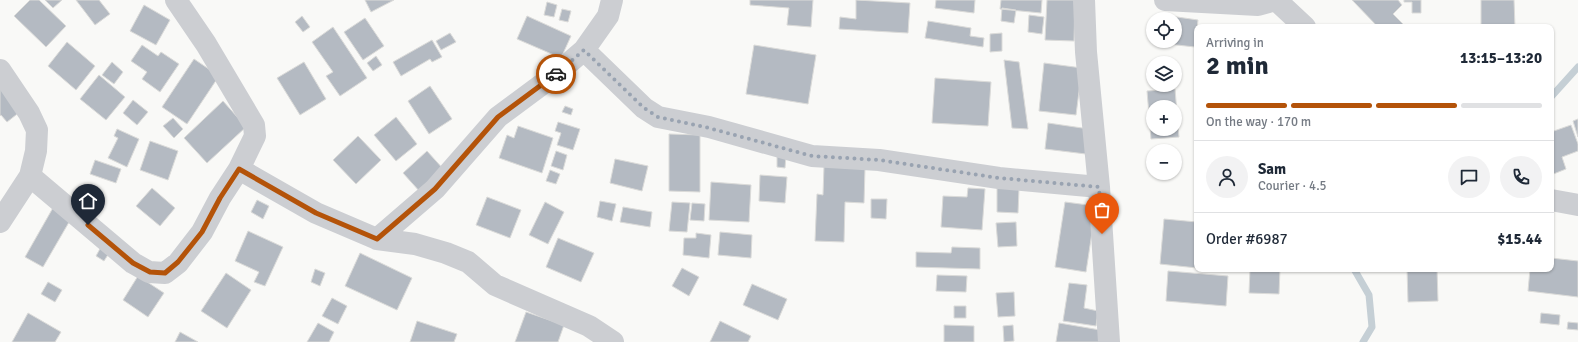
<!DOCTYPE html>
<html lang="en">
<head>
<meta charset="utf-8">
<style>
	body { margin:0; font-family:Signika,sans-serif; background:#f2f2f3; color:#1f2937; height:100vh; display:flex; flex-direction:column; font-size:15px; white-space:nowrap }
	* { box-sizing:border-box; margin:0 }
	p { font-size:13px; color:#747a83 }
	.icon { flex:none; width:22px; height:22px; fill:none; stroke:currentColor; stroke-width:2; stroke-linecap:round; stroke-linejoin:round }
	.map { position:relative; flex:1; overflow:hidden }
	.panel { position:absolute; left:1194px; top:24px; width:360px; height:248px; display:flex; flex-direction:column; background:#fff; border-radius:8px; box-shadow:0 1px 3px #0004 }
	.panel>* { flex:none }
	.tools { position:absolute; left:1146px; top:12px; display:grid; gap:8px }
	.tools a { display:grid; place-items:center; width:36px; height:36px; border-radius:50%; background:#fff; box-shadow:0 1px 3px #0004; font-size:20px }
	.pin { position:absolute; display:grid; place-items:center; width:34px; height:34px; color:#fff; margin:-41px -17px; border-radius:50% 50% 50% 0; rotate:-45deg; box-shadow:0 0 4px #0007 }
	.pin .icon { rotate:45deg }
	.courier { position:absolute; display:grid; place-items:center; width:40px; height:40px; margin:-20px; border:3px solid #b45309; border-radius:50%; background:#fff; color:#222; box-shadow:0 1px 5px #0007 }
	.head em { font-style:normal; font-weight:700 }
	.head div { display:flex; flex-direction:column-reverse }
	.head { display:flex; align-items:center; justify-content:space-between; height:68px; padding:0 12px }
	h1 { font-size:26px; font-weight:700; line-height:30px }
	.bar { display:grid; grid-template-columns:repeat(4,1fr); gap:6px 4px; align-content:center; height:48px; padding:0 12px }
	.bar i { height:5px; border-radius:3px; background:#e0e1e3 }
	.bar .active { background:#b45309 }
	.bar p { grid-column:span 4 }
	.line { display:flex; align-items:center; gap:10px; padding:0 12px; border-top:1px solid #e0e1e3 }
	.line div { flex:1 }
	.round { display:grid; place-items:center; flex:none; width:42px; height:42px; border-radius:21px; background:#f2f2f3 }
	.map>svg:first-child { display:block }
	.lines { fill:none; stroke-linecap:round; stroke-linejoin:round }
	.stream { stroke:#c5cfd5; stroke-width:7 }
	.building { fill:#b4bac2; stroke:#dbdbd9; fill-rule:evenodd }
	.minor { stroke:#ccced2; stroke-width:22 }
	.done { stroke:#99a3b1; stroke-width:4; stroke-dasharray:0 7.2 }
	.route { stroke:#b45309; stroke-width:5 }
</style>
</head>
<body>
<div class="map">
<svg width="1578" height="342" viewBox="0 0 1578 342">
	<rect width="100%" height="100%" fill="#f9f9f7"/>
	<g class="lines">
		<path class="stream" d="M1551,97L1578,67
			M1354,269L1369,295L1372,327L1363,342"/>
	</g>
	<path class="building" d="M30,0H39L66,26L46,47L14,16Z
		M45,0H62L53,8Z
		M76,0H99L110,14L95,25Z
		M365,0H394L371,12Z
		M750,0H813L811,27L787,25L789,8L750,5Z
		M856,0L910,3L908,33L839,29L840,17L856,19Z
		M936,0H975L974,13L935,8Z
		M1001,0H1042L1041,13L1000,9Z
		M1047,0H1075L1074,41L1045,40Z
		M1352,0H1398L1402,5L1393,14L1403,24L1400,27H1378Z
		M1404,0H1421V13H1412V2H1404Z
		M1481,0H1514L1515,27H1481Z
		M547,2L557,5L554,17L544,15Z
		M144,5L170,20L156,45L130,31Z
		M1002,8L1016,10L1014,23L1001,21Z
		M562,9L571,11L568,22L559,20Z
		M1029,15L1044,17L1042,34L1028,32Z
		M1163,15L1198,20L1195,47L1159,43L1160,41H1175V19H1162Z
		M302,16L310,27L303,32L295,22Z
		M527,16L571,36L561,58L517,39Z
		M365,18L384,46L363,60L344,32Z
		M928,21L971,28L970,36L984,38L983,47L925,38Z
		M333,27L367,78L340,96L326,76L333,72L312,42Z
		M450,33L456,42L441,50L436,41Z
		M1002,33V51L990,52V34Z
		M432,40L442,57L432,62L430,59L401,76L393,62Z
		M67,42L95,66L76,90L48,66Z
		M142,45L158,56L161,52L179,64L160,92L142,79L147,72L131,61Z
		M754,45L816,55L808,104L746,94Z
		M376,56L382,65L373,71L367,63Z
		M194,59L219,76L187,124L162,107Z
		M1004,60L1019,62L1028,129L1012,128Z
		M112,62L123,72L114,84L102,75Z
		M304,62L326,99L300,115L277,78Z
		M1044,63L1082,68L1076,115L1039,111Z
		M99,75L125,97L106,120L80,99Z
		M935,78L991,82L988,126L932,123Z
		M0,84L21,111L7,122L1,115L0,116Z
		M430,86L452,119L429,134L408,101Z
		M1175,89L1179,137L1151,139L1147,91ZM1153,107H1175V129H1153Z
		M133,100L148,112L137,125L123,113Z
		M223,101L246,127L207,163L184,138Z
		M565,106L573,109L571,115L562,112Z
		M396,117L417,144L396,161L374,135Z
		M173,118L183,129L174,138L163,126Z
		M1578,119V137L1573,121Z
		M558,122L580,129L573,150L557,145L561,133L555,131Z
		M1048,123L1089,129L1086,154L1045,149Z
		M1571,125L1578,144V151L1562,157L1566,169L1551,175V132Z
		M518,126L553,138L542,173L499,158L507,135L514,138Z
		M117,129L139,139L127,167L108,158L118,138L114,136Z
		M669,134L700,135V192L669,191Z
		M358,136L381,160L356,184L333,160Z
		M150,141L178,151L168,180L140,170Z
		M427,151L445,171L421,193L403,173Z
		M556,151L567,155L563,170L551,166Z
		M777,155H786L785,168L777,167Z
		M615,159L648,166L642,191L610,183Z
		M95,160L121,169L116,183L90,174Z
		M824,166L865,168L864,203L845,202L844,242L815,241L817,194L823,195Z
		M550,170L560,174L556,184L546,181Z
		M760,175L787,177L785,203L759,201Z
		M711,182L751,185L749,222L709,220Z
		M152,188L175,208L160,226L136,206Z
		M968,188L985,189L982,230L941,227L943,196L967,197Z
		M997,188L1019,189L1018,213L997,212Z
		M487,197L521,210L510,238L476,225Z
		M871,199H887L886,219L871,218Z
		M257,200L269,206L263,219L251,212Z
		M600,201L616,204L612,221L597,217Z
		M545,202L564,212L548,244L529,235Z
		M672,202L690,203L687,232L669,231Z
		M1065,202L1096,206L1086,272L1055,267Z
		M692,203L705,204L704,221L690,220Z
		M54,206L72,217L43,267L25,257Z
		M623,207L652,212L650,227L620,222Z
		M1164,219L1197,222V268L1160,264Z
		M1016,222L1017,246L998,247L996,223Z
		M248,231L283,247L265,286L254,282L259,272L235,261Z
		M720,232L752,235L751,258L718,255Z
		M696,233L711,235L709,258L683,255L684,238H696Z
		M558,238L594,253L581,282L546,267Z
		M102,245L111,250L104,261L96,256Z
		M952,247L980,248V269L916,267V252L951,253Z
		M360,253L412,278L397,310L345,286Z
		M1551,258L1578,261V297L1528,291L1530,269H1551Z
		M682,268L699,277L689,296L672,286Z
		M315,269L325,273L320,286L311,282Z
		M1250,269H1280L1279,294L1249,293Z
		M1407,269H1437L1438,301L1408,302Z
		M1168,271L1228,276L1226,306L1166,301Z
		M226,273L251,290L227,328L201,311Z
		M937,275L967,276L966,292L936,291Z
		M138,276L164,293L148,317L123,300Z
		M48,282L62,290L55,302L41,294Z
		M1069,283L1087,285L1084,308L1098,311L1096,326L1063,321Z
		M752,284L787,299L778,320L743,305Z
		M1014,292L1015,316L998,317L996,293Z
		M332,298L347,306L338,324L322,316Z
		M954,306H966V318H954Z
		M526,312L564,325L558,342H515Z
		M28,313L61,332L55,342H12Z
		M1541,313L1560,315L1559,325L1540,323Z
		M417,321L457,334L454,342H410Z
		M720,321L751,336L748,342H710Z
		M1568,322L1578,323V330L1567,329Z
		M318,323L334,332L329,342H307Z
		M1059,323L1106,331L1105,342H1056Z
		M944,325L974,326V342H944Z
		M1013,325L1014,341L1004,342L1003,326Z
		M180,332L198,342H175Z"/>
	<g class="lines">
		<path class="minor" d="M1084,0L1086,52L1099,187L1109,342
			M1165,0L1258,5L1276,0
			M1276,0L1305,27
			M584,50L644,108L658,117L709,127L812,156L879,160L999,178L1099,187
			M0,70L29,113L37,130L36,151L30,176L0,222
			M239,169L316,213L377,239L415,244L446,253L468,262L495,285L589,326L613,342
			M30,176L133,263L149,272L165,273L178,263L202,232L220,198L239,169L255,136L254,125L206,44L176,0
			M1551,200L1578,205
			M377,239L435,189L498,117L556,74L584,50L608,16L612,0"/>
	</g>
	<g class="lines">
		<path class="done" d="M556,74L584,50L644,108L658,117L709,128L812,156L879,160L999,178L1099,187L1102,234"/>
		<path class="route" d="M88,225L133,263L150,272L165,273L178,262L202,232L220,198L239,169L316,213L377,239L435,189L498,117L556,74"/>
	</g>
</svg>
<div class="tools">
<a><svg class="icon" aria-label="locate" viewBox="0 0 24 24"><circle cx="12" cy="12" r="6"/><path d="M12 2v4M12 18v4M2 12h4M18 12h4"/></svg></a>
<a><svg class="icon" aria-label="layers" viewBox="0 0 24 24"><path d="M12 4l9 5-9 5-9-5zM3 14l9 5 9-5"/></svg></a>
<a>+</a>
<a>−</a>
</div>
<div class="pin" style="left:1102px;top:234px;background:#ea580c"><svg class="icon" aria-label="bag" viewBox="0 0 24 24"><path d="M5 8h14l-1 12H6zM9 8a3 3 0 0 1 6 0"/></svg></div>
<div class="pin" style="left:88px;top:225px;background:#1f2937"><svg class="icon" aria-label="home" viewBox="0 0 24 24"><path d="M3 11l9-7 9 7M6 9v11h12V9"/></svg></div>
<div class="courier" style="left:556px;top:74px"><svg class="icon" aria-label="car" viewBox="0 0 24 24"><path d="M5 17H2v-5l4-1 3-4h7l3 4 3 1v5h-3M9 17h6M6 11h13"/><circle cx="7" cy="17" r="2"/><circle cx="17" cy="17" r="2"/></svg></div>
<section class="panel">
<div class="head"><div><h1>2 min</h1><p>Arriving in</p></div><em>13:15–13:20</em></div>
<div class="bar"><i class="active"></i><i class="active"></i><i class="active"></i><i></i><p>On the way · 170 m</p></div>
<div class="line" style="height:72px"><a class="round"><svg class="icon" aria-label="person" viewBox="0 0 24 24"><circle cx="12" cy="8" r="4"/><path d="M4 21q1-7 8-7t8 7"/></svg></a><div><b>Sam</b><p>Courier · 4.5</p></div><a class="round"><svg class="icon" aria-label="chat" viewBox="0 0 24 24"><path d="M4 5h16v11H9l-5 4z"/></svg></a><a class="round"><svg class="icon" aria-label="phone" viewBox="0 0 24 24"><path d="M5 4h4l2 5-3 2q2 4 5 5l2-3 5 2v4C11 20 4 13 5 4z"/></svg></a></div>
<div class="line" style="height:52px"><div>Order #6987</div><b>$15.44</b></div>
</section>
</div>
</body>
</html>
